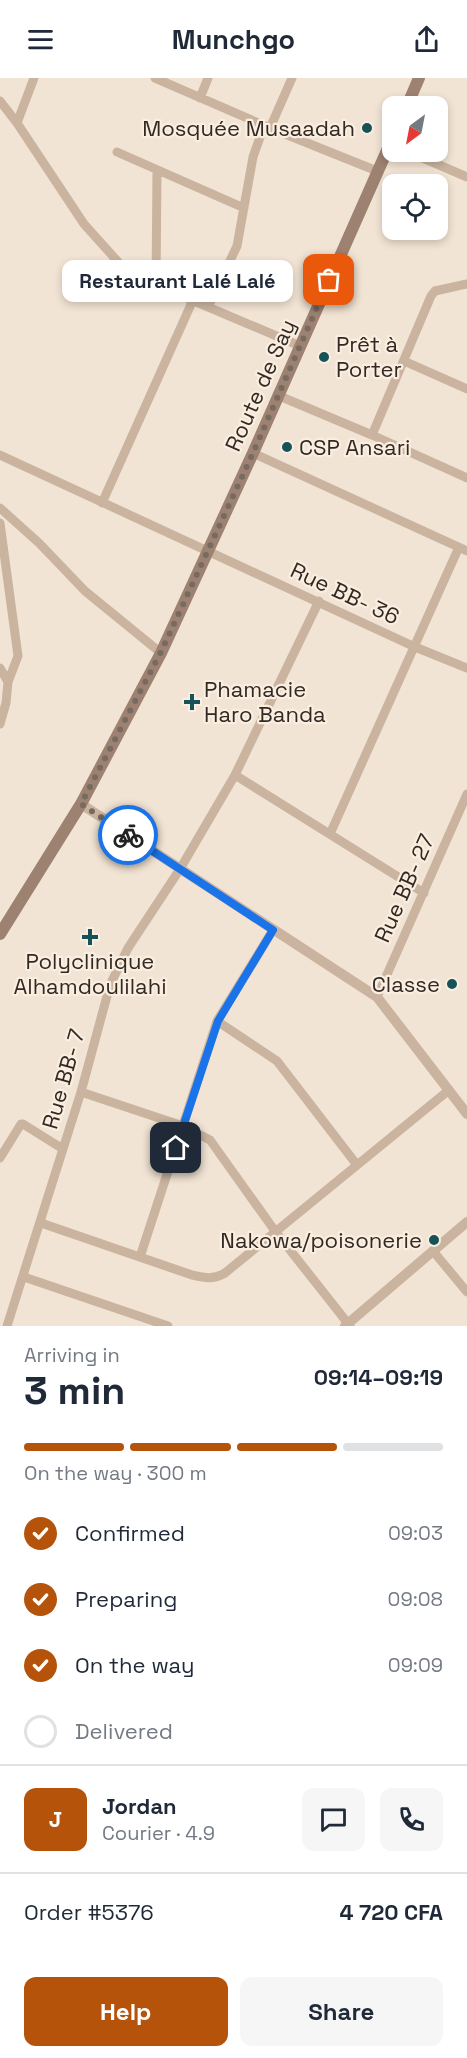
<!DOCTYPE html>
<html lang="en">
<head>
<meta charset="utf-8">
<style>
	body { margin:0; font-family:"Space Grotesk",sans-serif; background:#f6f6f7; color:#1f2937; height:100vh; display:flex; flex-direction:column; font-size:22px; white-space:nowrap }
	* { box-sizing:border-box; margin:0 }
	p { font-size:20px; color:#747a83 }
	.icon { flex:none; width:33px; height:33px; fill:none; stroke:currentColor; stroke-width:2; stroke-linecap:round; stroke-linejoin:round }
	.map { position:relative; height:1248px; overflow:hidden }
	.sheet { display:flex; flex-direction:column; background:#fff; flex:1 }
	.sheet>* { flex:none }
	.needle { width:39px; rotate:212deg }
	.tools { position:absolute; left:382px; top:18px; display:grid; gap:12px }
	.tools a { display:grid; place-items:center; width:66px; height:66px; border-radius:12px; background:#fff; box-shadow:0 3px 9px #0003; font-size:30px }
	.pin { position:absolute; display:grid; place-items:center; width:51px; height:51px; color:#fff; margin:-26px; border-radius:12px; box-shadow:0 3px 9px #0006 }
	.courier { position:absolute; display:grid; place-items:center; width:60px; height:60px; margin:-30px; border:4px solid #1a73e8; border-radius:50%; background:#fff; color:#222; box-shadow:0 2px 8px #0007 }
	.bubble { position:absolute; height:42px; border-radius:12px; background:#fff; box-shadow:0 3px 9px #0003; font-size:20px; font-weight:800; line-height:42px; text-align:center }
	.head em { font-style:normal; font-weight:800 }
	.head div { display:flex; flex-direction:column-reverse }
	.head { display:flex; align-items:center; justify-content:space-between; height:102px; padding:0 24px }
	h1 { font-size:39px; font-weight:800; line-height:45px }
	.bar { display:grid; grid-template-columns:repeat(4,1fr); gap:9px 6px; align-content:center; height:72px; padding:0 24px }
	.bar i { height:8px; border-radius:4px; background:#e0e1e3 }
	.bar .current { background:#b45309 }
	.bar p { grid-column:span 4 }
	.line { display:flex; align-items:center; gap:15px; padding:0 24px; border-top:2px solid #e0e1e3 }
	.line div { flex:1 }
	.round { display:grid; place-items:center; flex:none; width:63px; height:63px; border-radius:12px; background:#f6f6f7 }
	ol { padding:0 24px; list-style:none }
	li { display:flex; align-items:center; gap:18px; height:66px }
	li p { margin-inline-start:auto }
	li .icon { padding:6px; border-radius:50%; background:#b45309; color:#fff; stroke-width:4 }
	li:last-child { color:#747a83 }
	li i { width:33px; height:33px; border:3px solid #e0e1e3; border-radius:50% }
	.primary-button { display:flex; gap:12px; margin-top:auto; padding:12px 24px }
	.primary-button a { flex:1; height:69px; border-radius:12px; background:#b45309; color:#fff; font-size:24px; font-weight:800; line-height:69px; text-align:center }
	.primary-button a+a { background:#f6f6f7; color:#1f2937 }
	header { display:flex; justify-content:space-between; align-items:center; height:78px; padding:0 24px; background:#fff; font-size:27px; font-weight:800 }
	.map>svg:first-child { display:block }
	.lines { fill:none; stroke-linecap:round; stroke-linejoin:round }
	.minor { stroke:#cab49f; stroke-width:9 }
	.tertiary { stroke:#cab49f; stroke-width:10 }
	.secondary { stroke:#9e8271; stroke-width:12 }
	.done { stroke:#766a61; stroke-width:6; stroke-dasharray:0 10.8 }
	.route { stroke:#1a73e8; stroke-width:8 }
	.poi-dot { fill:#165257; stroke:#faeee0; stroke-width:2 }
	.labels { text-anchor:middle; stroke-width:4.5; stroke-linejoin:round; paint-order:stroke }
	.poi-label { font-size:22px; fill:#332923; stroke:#faeee0; text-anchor:end }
	.street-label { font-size:22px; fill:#332923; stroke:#faeee0 }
</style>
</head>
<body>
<header><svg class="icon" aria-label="menu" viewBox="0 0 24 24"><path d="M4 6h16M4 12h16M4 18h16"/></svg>Munchgo<svg class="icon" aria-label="share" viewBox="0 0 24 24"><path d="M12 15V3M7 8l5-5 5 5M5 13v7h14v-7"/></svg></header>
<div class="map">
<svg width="467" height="1248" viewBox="0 0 467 1248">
	<rect width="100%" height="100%" fill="#f2e4d4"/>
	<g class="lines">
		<path class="minor" d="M155,0L270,50L377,93
			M200,20L208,0
			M0,23L17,45L34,0
			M17,45L84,146L128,195L300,268
			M270,50L292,0
			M117,74L244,130
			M409,74L467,99
			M156,207L157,92
			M208,229L237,168L253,79L264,48
			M404,283L467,311
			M277,317L372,357L467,400
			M372,357L431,218L435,213L467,206
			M253,375L467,473
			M0,377L415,569L467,590
			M102,425L193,222
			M0,430L39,465L85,513L161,575
			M0,445L18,578L8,604L6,625L0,646
			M0,590L8,604
			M235,697L424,815
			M330,756L459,469
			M377,919L467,716
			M217,943L277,983L357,1087
			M81,1014L183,1048L210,1062L275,1153L350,1248
			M0,1080L21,1046H23L63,1071
			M41,1145L192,1197C205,1200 213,1202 225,1195L449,1012
			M433,1173L467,1214
			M140,1179L217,943L273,852
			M24,1199L168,1248
			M7,1248L81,1014L110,907L128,870L180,791L235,697L319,523"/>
		<path class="tertiary" d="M81,726L377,919L467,1036
			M345,1248L467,1144"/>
		<path class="secondary" d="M407,28L419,0
			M0,856L81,726L161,575L253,375L393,59"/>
	</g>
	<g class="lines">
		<path class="done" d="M128,757L81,726L161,574L253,375L329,202"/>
		<path class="route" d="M128,757L273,852L218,943L176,1070"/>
	</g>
	<g class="poi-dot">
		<circle cx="367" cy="50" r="6"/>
		<circle cx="324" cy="279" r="6"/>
		<circle cx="287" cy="369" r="6"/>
		<path d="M189 615h6v6h6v6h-6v6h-6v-6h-6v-6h6z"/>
		<path d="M87 850h6v6h6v6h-6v6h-6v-6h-6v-6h6z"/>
		<circle cx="452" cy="906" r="6"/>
		<circle cx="434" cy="1162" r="6"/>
	</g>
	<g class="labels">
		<g class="poi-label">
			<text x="355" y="58">Mosquée Musaadah</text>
			<text x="336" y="274" text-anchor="start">Prêt à<tspan x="336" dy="25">Porter</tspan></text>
			<text x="299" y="377" text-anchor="start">CSP Ansari</text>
			<text x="204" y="619" text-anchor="start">Phamacie<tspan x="204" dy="25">Haro Banda</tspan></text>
			<text x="90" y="891" text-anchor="middle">Polyclinique<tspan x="90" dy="25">Alhamdoulilahi</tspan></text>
			<text x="440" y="914">Classe</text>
			<text x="422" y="1170">Nakowa/poisonerie</text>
		</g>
		<g class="street-label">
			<text transform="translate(260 307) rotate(-66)" y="8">Route de Say</text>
			<text transform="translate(345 515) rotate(25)" y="8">Rue BB- 36</text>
			<text transform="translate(404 810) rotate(-66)" y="8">Rue BB- 27</text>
			<text transform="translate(63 1001) rotate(-74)" y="8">Rue BB- 7</text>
		</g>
	</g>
</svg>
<div class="tools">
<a><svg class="needle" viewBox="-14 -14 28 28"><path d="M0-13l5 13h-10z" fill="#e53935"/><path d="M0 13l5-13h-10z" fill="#747a83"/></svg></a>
<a><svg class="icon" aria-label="locate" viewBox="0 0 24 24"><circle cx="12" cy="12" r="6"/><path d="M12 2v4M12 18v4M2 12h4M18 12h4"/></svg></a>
</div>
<div class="pin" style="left:329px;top:202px;background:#ea580c"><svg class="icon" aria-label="bag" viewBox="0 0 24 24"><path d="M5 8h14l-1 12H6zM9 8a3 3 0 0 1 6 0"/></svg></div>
<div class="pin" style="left:176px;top:1070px;background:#1f2937"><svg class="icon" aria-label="home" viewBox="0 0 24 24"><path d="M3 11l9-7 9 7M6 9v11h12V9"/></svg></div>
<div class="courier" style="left:128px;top:757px"><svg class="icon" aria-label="bike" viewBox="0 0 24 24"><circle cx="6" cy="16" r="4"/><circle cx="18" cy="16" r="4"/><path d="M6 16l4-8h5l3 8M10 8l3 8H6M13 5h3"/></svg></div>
<div class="bubble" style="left:62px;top:182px;width:231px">Restaurant Lalé Lalé</div>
</div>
<section class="sheet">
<div class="head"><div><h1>3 min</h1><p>Arriving in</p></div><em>09:14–09:19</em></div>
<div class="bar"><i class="current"></i><i class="current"></i><i class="current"></i><i></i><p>On the way · 300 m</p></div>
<ol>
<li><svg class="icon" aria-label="check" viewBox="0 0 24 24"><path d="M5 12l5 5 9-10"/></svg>Confirmed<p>09:03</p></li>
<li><svg class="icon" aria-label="check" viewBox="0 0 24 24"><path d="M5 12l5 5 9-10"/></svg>Preparing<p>09:08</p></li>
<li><svg class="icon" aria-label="check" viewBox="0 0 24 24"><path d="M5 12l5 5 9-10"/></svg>On the way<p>09:09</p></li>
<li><i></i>Delivered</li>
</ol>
<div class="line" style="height:108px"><b class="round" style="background:#b45309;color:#fff">J</b><div><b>Jordan</b><p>Courier · 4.9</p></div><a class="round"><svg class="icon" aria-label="chat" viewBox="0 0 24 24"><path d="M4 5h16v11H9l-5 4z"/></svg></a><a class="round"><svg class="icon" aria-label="phone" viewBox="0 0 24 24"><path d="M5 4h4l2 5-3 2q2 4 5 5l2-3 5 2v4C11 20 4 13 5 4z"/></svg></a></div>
<div class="line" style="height:78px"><div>Order #5376</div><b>4 720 CFA</b></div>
<div class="primary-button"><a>Help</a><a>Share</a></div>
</section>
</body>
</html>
